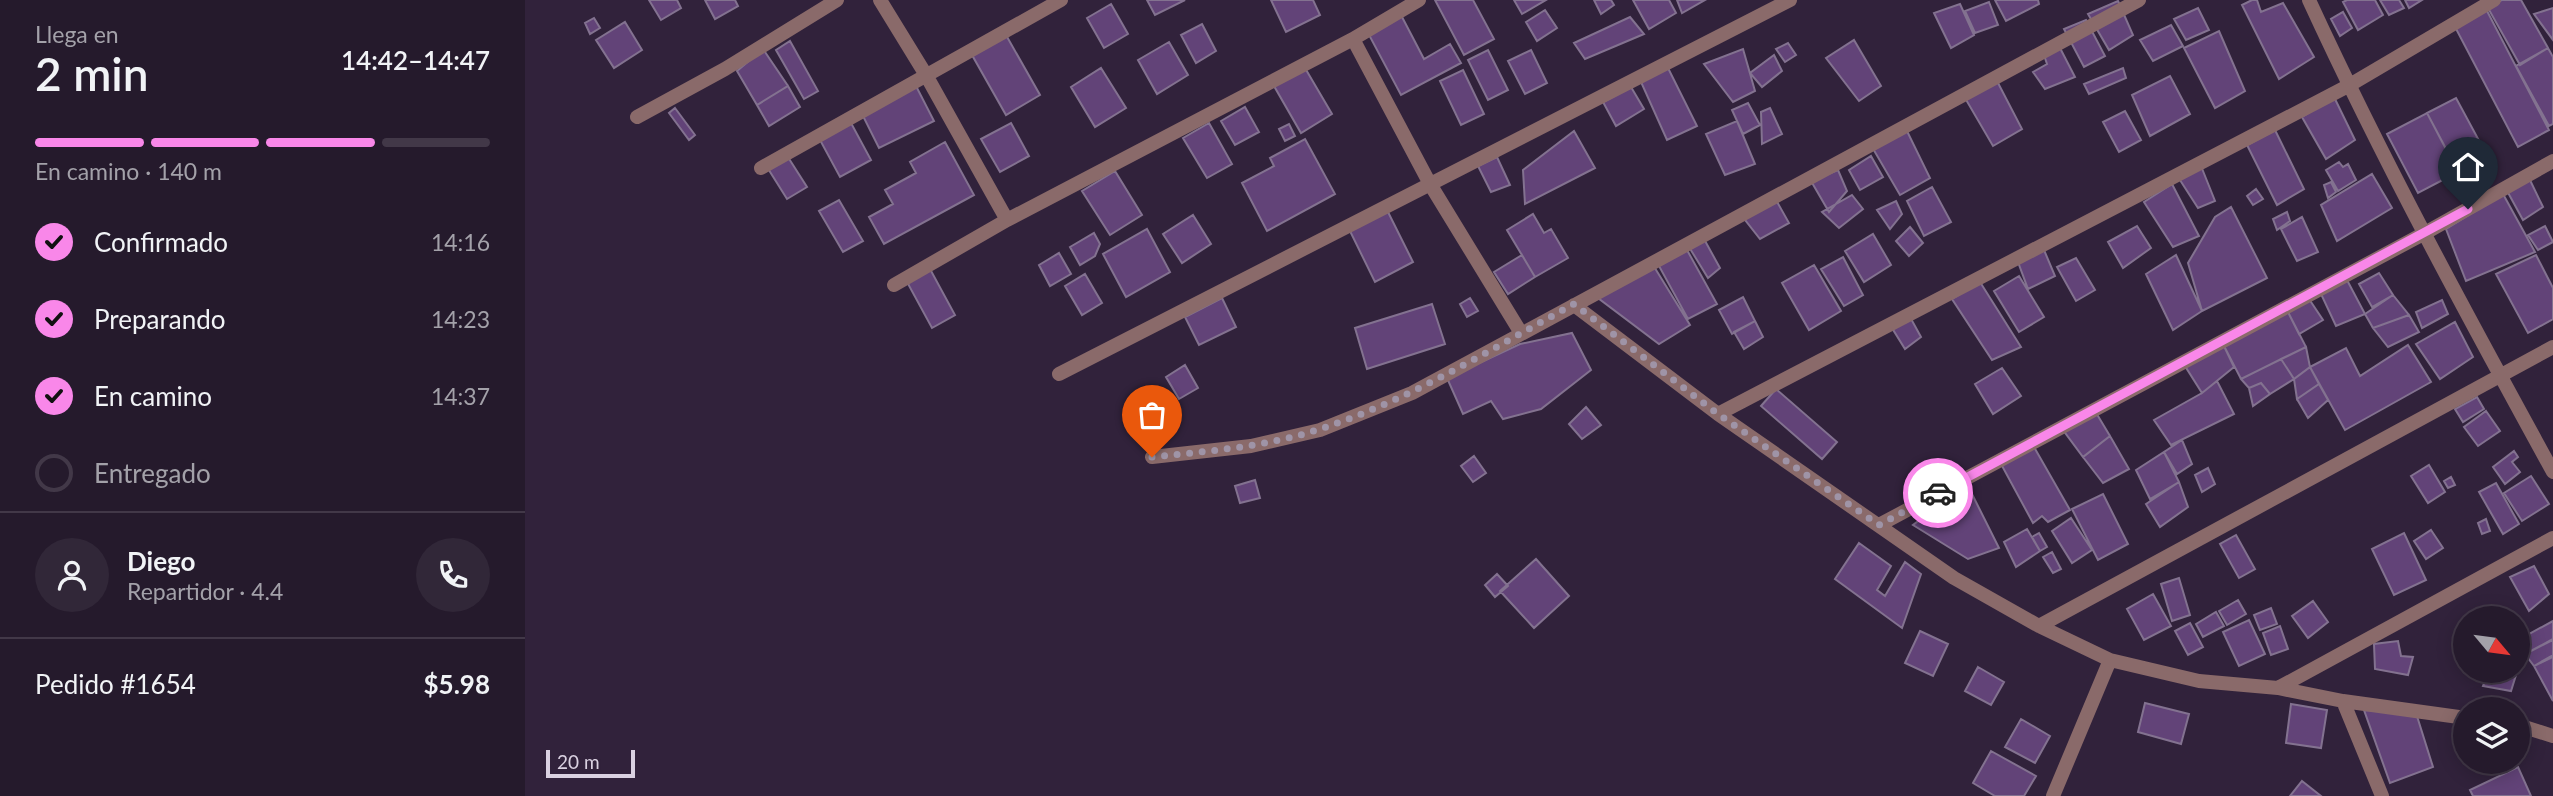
<!DOCTYPE html>
<html lang="es">
<head>
<meta charset="utf-8">
<style>
	body { margin:0; font-family:Lato,sans-serif; background:#312738; color:#f1f3f6; height:100vh; display:flex; flex-direction:column; font-size:26px; white-space:nowrap }
	* { box-sizing:border-box; margin:0 }
	p { font-size:23px; color:#a3a1a9 }
	.icon { flex:none; width:38px; height:38px; fill:none; stroke:currentColor; stroke-width:2; stroke-linecap:round; stroke-linejoin:round }
	.map { position:relative; flex:1; overflow:hidden }
	.side { display:flex; flex-direction:column; background:#251a2c; width:525px }
	.side>* { flex:none }
	.needle { width:46px; rotate:119deg }
	.buttons { position:absolute; left:1928px; top:606px; display:grid; gap:14px }
	.buttons a { display:grid; place-items:center; width:77px; height:77px; border-radius:50%; background:#251a2c; box-shadow:0 4px 18px #0003,0 0 0 2px #423848; font-size:35px }
	.scale { position:absolute; left:21px; bottom:18px; width:89px; box-sizing:border-box; padding-left:7px; border:4px solid #dad1e1; border-top:0; font-size:19px; line-height:24px; white-space:nowrap; color:#dad1e1; -webkit-text-stroke:5px #31223b; paint-order:stroke }
	.pin { position:absolute; display:grid; place-items:center; width:60px; height:60px; color:#fff; margin:-72px -30px; border-radius:50% 50% 50% 0; rotate:-45deg; box-shadow:0 0 7px #0007 }
	.pin .icon { rotate:45deg }
	.courier { position:absolute; display:grid; place-items:center; width:70px; height:70px; margin:-35px; border:5px solid #f987e9; border-radius:50%; background:#fff; color:#222; box-shadow:0 2px 9px #0007 }
	.overview em { font-style:normal; font-weight:600 }
	.overview div { display:flex; flex-direction:column-reverse }
	.overview { display:flex; align-items:center; justify-content:space-between; height:119px; padding:0 35px }
	h1 { font-size:46px; font-weight:600; line-height:52px }
	.bar { display:grid; grid-template-columns:repeat(4,1fr); gap:10px 7px; align-content:center; height:84px; padding:0 35px }
	.bar i { height:9px; border-radius:5px; background:#423848 }
	.bar .active { background:#f987e9 }
	.bar p { grid-column:span 4 }
	.line { display:flex; align-items:center; gap:18px; padding:0 35px; border-top:2px solid #423848 }
	.line div { flex:1 }
	.round { display:grid; place-items:center; flex:none; width:74px; height:74px; border-radius:37px; background:#312738 }
	ol { padding:0 35px; list-style:none }
	li { display:flex; align-items:center; gap:21px; height:77px }
	li p { margin-inline-start:auto }
	li .icon { padding:7px; border-radius:50%; background:#f987e9; color:#111; stroke-width:4 }
	li:last-child { color:#a3a1a9 }
	li i { width:38px; height:38px; border:4px solid #423848; border-radius:50% }
	main { display:flex; flex:1; min-height:0 }
	.map>svg:first-child { display:block }
	.building { fill:#624378; stroke:#837290; stroke-width:2 }
	.lines { fill:none; stroke-linecap:round; stroke-linejoin:round }
	.street { stroke:#8a6a6a; stroke-width:14 }
	.done { stroke:#9f94a7; stroke-width:7; stroke-dasharray:0 12.6 }
	.route { stroke:#f987e9; stroke-width:9 }
</style>
</head>
<body>
<main>
<section class="side">
<div class="overview"><div><h1>2 min</h1><p>Llega en</p></div><em>14:42–14:47</em></div>
<div class="bar"><i class="active"></i><i class="active"></i><i class="active"></i><i></i><p>En camino · 140 m</p></div>
<ol>
<li><svg class="icon" aria-label="check" viewBox="0 0 24 24"><path d="M5 12l5 5 9-10"/></svg>Confirmado<p>14:16</p></li>
<li><svg class="icon" aria-label="check" viewBox="0 0 24 24"><path d="M5 12l5 5 9-10"/></svg>Preparando<p>14:23</p></li>
<li><svg class="icon" aria-label="check" viewBox="0 0 24 24"><path d="M5 12l5 5 9-10"/></svg>En camino<p>14:37</p></li>
<li><i></i>Entregado</li>
</ol>
<div class="line" style="height:126px"><a class="round"><svg class="icon" aria-label="person" viewBox="0 0 24 24"><circle cx="12" cy="8" r="4"/><path d="M4 21q1-7 8-7t8 7"/></svg></a><div><b>Diego</b><p>Repartidor · 4.4</p></div><a class="round"><svg class="icon" aria-label="phone" viewBox="0 0 24 24"><path d="M5 4h4l2 5-3 2q2 4 5 5l2-3 5 2v4C11 20 4 13 5 4z"/></svg></a></div>
<div class="line" style="height:91px"><div>Pedido #1654</div><b>$5.98</b></div>
</section>
<div class="map">
<svg width="2028" height="796" viewBox="0 0 2028 796">
	<rect width="100%" height="100%" fill="#31223b"/>
	<path class="building" d="M124,0H152L156,8L136,20Z
		M180,0H210L213,6L190,19Z
		M622,0H660L630,15Z
		M746,0H788L795,15L761,32Z
		M910,0H948L969,39L939,55Z
		M989,0H1021L997,14Z
		M1069,0H1086L1089,5L1076,14Z
		M1108,0H1144L1151,13L1124,29Z
		M1152,0H1180L1157,13Z
		M1470,0H1513L1514,4L1481,21Z
		M1727,0H1732L1736,12L1758,3L1789,57L1754,79L1717,5Z
		M1822,0H1850L1858,15L1833,30L1818,2Z
		M1855,0H1874L1879,8L1864,15Z
		M1880,0H1897L1884,8Z
		M1977,0H1996L2023,48L1995,65L1963,8Z
		M1593,1L1608,35L1584,50L1563,14Z
		M1464,2L1473,25L1450,33L1440,11Z
		M586,4L603,34L579,48L562,18Z
		M1435,4L1449,35L1426,48L1409,13Z
		M1673,8L1684,30L1661,40L1649,19Z
		M2028,8V40L2009,14Z
		M1961,9L2024,130L1993,147L1929,25Z
		M1020,10L1032,28L1012,41L1001,22Z
		M1818,12L1827,28L1815,36L1806,19Z
		M876,15L899,59L925,44L936,63L876,95L843,33Z
		M1105,17L1119,34L1060,59L1049,43Z
		M69,18L75,28L65,34L60,23Z
		M1561,20L1580,56L1559,67L1539,29Z
		M100,22L117,50L89,68L71,40Z
		M677,24L691,51L671,63L656,35Z
		M1646,25L1658,46L1628,61L1615,40Z
		M1694,31L1720,91L1690,108L1659,48Z
		M481,35L515,95L481,115L447,55Z
		M1329,40L1356,86L1334,101L1301,58Z
		M265,41L293,91L279,99L251,50Z
		M644,42L663,75L632,94L613,60Z
		M1263,43L1271,55L1260,62L1251,49Z
		M1535,48L1550,77L1520,89L1508,72L1522,64L1519,55Z
		M2023,48L2028,57V124L2024,126L1991,66Z
		M238,49L263,86L232,105L212,71Z
		M1218,49L1230,91L1208,102L1179,64Z
		M963,50L983,90L963,100L943,60Z
		M1006,50L1022,83L1000,94L983,61Z
		M1249,55L1257,71L1237,87L1225,73Z
		M576,68L601,108L570,127L546,87Z
		M780,68L807,114L776,133L749,86Z
		M1143,68L1172,126L1142,140L1116,82Z
		M1598,68L1601,78L1564,94L1559,84Z
		M938,70L959,114L936,125L915,81Z
		M1645,76L1665,114L1625,136L1607,95Z
		M1472,81L1497,129L1468,146L1440,98Z
		M263,86L275,107L244,126L232,105Z
		M391,86L409,121L354,148L337,114Z
		M1106,87L1119,109L1091,126L1078,102Z
		M1809,97L1830,140L1801,159L1777,117Z
		M1931,98L1965,161L1936,177L1902,113Z
		M1223,103L1235,125L1218,134L1207,110Z
		M720,107L734,132L710,145L696,121Z
		M150,108L170,135L164,140L144,113Z
		M1245,108L1257,134L1237,144L1236,112Z
		M1600,111L1616,140L1594,152L1578,122Z
		M1902,113L1933,172L1893,193L1862,134Z
		M1212,121L1230,164L1200,175L1181,134Z
		M326,123L346,160L315,177L295,140Z
		M486,123L504,156L475,172L456,139Z
		M684,123L707,164L682,178L658,138Z
		M764,124L770,136L760,141L754,129Z
		M1381,129L1405,178L1375,195L1347,147Z
		M1750,130L1779,189L1752,205L1722,145Z
		M1049,131L1070,168L1000,204L998,170Z
		M780,139L810,194L742,231L717,183L749,166L745,158Z
		M420,142L449,195L359,244L344,217L368,204L360,190L391,173L385,162Z
		M261,154L282,187L262,199L242,167Z
		M1346,156L1358,177L1335,190L1324,170Z
		M972,157L985,185L966,192L953,166Z
		M1814,162L1818,167L1823,164L1831,180L1813,191L1801,170Z
		M1676,166L1690,201L1673,208L1653,177Z
		M1313,170L1322,191L1304,212L1286,181Z
		M590,171L617,215L585,235L557,191Z
		M1847,174L1867,208L1812,241L1796,205Z
		M2004,178L2018,207L1998,220L1981,189Z
		M1806,182L1811,192L1803,198L1799,185Z
		M1647,184L1674,236L1648,247L1619,202Z
		M1407,187L1426,222L1399,236L1382,201Z
		M1731,189L1738,199L1728,205L1722,196Z
		M1978,194L2010,252L1941,281L1921,229Z
		M1327,195L1338,209L1314,228L1297,212Z
		M314,200L338,241L318,252L294,211Z
		M1251,200L1264,223L1235,239L1217,216Z
		M1371,201L1377,214L1365,229L1352,210Z
		M1706,207L1742,278L1677,311L1663,263L1690,217Z
		M861,208L888,262L850,282L823,227Z
		M1762,212L1765,221L1752,230L1748,219Z
		M1008,214L1019,233L1026,229L1043,258L1010,277L982,230Z
		M668,215L686,244L657,263L638,234Z
		M1777,217L1793,252L1772,261L1756,229Z
		M1612,226L1626,248L1598,268L1583,242Z
		M2020,226L2028,242L2013,250L2003,235Z
		M1385,227L1398,243L1384,256L1371,241Z
		M622,229L645,272L601,297L578,254Z
		M569,233L575,244L570,256L555,265L545,247Z
		M1348,234L1366,265L1339,282L1320,251Z
		M1179,239L1195,268L1183,278L1164,247Z
		M1162,250L1192,304L1163,319L1134,266Z
		M1519,250L1530,276L1503,289L1493,262Z
		M534,253L546,274L525,286L514,265Z
		M997,255L1010,277L983,294L969,272Z
		M1651,255L1677,311L1648,330L1621,274Z
		M2011,255L2028,288V319L2003,333L1971,274Z
		M1318,257L1338,295L1319,306L1296,269Z
		M1551,258L1570,290L1551,301L1532,267Z
		M1128,265L1165,325L1134,344L1073,298Z
		M1289,265L1316,311L1284,330L1257,283Z
		M405,269L430,315L407,328L382,282Z
		M1854,273L1868,295L1847,307L1834,284Z
		M560,274L577,303L557,315L540,286Z
		M1494,276L1519,317L1494,332L1469,291Z
		M1822,280L1840,314L1811,326L1796,294Z
		M1455,282L1496,347L1467,360L1427,299Z
		M1868,295L1884,315L1848,328L1840,314Z
		M1218,297L1230,321L1207,334L1194,310Z
		M697,298L711,327L674,345L660,317Z
		M945,298L953,311L942,317L935,304Z
		M1784,299L1798,320L1774,334L1763,312Z
		M1917,300L1923,314L1897,328L1891,312Z
		M907,304L920,344L842,369L830,328Z
		M1763,312L1781,347L1716,379L1698,344Z
		M1884,315L1894,332L1863,347L1848,328Z
		M1385,317L1396,337L1380,349L1367,328Z
		M1230,321L1238,337L1219,349L1209,332Z
		M1930,322L1948,357L1915,379L1891,344Z
		M1047,333L1066,370L1016,409L978,419L966,401L938,414L922,378L995,344Z
		M1698,344L1709,367L1677,393L1660,366Z
		M1883,345L1906,382L1820,430L1785,367L1821,348L1835,376Z
		M1781,347L1785,367L1769,379L1756,359Z
		M1756,359L1769,379L1745,394L1736,383L1724,388L1716,379Z
		M660,365L673,388L654,399L641,377Z
		M1785,367L1794,384L1772,399L1769,379Z
		M1477,368L1496,396L1468,414L1450,384Z
		M1692,381L1709,414L1646,445L1629,420L1677,393Z
		M1736,383L1745,394L1728,406L1724,388Z
		M1794,384L1803,400L1783,418L1772,399Z
		M1251,389L1312,442L1297,459L1236,406Z
		M1952,397L1959,409L1938,422L1930,409Z
		M1061,407L1076,425L1057,439L1044,424Z
		M1570,411L1585,436L1558,457L1538,430Z
		M1961,411L1975,431L1953,446L1939,427Z
		M1585,436L1604,469L1578,483L1558,457Z
		M1657,440L1667,464L1652,474L1639,452Z
		M1509,447L1545,510L1523,522L1517,516L1508,523L1476,464Z
		M1989,451L1993,457L1987,462L1995,472L1980,484L1968,467Z
		M1639,452L1654,482L1625,499L1611,470Z
		M949,456L961,473L948,482L936,466Z
		M1904,465L1920,492L1903,503L1886,476Z
		M1683,468L1690,484L1677,492L1670,475Z
		M2006,476L2024,504L1997,521L1979,493Z
		M1926,477L1930,485L1923,488L1919,481Z
		M730,480L735,498L715,503L710,486Z
		M1654,482L1663,507L1635,527L1621,504Z
		M1971,483L1994,524L1978,534L1954,492Z
		M1442,484L1474,548L1443,559L1388,525Z
		M1578,494L1603,544L1573,560L1547,509Z
		M1546,518L1567,550L1547,563L1527,531Z
		M1961,519L1965,531L1957,534L1953,523Z
		M1502,529L1515,551L1491,567L1479,542Z
		M1906,530L1918,548L1901,559L1889,541Z
		M1514,533L1522,547L1515,551L1507,537Z
		M1879,533L1901,580L1869,595L1847,549Z
		M1711,535L1730,569L1714,578L1695,544Z
		M1334,543L1366,566L1352,590L1360,596L1380,562L1396,574L1377,628L1310,579Z
		M1527,552L1536,569L1528,573L1518,557Z
		M1011,559L1044,596L1009,628L975,591Z
		M2009,566L2024,594L2004,611L1985,577Z
		M972,574L983,586L970,597L960,585Z
		M1654,578L1665,615L1647,621L1636,584Z
		M1628,594L1646,626L1619,640L1602,609Z
		M1713,600L1721,614L1702,625L1694,611Z
		M1788,601L1803,622L1783,638L1767,616Z
		M1746,608L1752,624L1735,630L1729,615Z
		M1691,612L1699,626L1678,637L1671,624Z
		M1724,620L1740,654L1714,666L1698,632Z
		M2028,621V639L1993,658V640Z
		M1665,623L1678,647L1663,655L1650,631Z
		M1755,626L1763,649L1746,655L1738,633Z
		M1395,631L1423,644L1408,676L1380,663Z
		M2028,640V655L2009,666L2000,654Z
		M1873,641L1876,656L1888,657L1883,675L1850,669L1849,644Z
		M2028,657V701L2009,666Z
		M1453,667L1479,682L1466,705L1440,691Z
		M1965,670H1979L1991,675L1986,691L1958,686Z
		M1620,703L1664,714L1656,744L1613,732Z
		M1766,704L1802,710L1796,748L1761,743Z
		M1839,710L1891,713L1908,767L1865,783Z
		M1496,719L1525,736L1510,763L1480,747Z
		M1466,751L1511,776L1499,796H1470L1448,783Z
		M1993,767L2006,796H1948L1945,790Z
		M1777,781L1796,796H1765Z"/>
	<g class="lines">
		<path class="street" d="M355,0L401,75L482,220
			M1784,0C1858,161 1943,317 2028,472
			M828,39L905,184L996,333
			M112,117L200,69L312,0
			M236,168L536,0
			M369,285L482,220L828,39L894,0
			M1049,305L1193,414L1429,578L1514,626L1585,660L1674,681L1753,688L1818,701L1941,718
			M534,374L1265,0
			M1193,414L1823,86L1969,0
			M627,457L726,446L795,430L887,393L1614,0
			M1354,525L1900,233L2028,161
			M1514,626L2028,347
			M1753,688L2028,538
			M1818,701L1857,796
			M1993,725L2028,736
			M1528,796L1585,660"/>
	</g>
	<g class="lines">
		<path class="done" d="M627,457C684,451 741,447 795,429C885,400 966,349 1049,304L1193,414L1354,525L1413,493"/>
		<path class="route" d="M1413,493L1943,209"/>
	</g>
</svg>
<div class="buttons">
<a><svg class="needle" viewBox="-14 -14 28 28"><path d="M0-13l5 13h-10z" fill="#e53935"/><path d="M0 13l5-13h-10z" fill="#a3a1a9"/></svg></a>
<a><svg class="icon" aria-label="layers" viewBox="0 0 24 24"><path d="M12 4l9 5-9 5-9-5zM3 14l9 5 9-5"/></svg></a>
</div>
<div class="scale">20 m</div>
<div class="pin" style="left:627px;top:457px;background:#ea580c"><svg class="icon" aria-label="bag" viewBox="0 0 24 24"><path d="M5 8h14l-1 12H6zM9 8a3 3 0 0 1 6 0"/></svg></div>
<div class="pin" style="left:1943px;top:209px;background:#1f2937"><svg class="icon" aria-label="home" viewBox="0 0 24 24"><path d="M3 11l9-7 9 7M6 9v11h12V9"/></svg></div>
<div class="courier" style="left:1413px;top:493px"><svg class="icon" aria-label="car" viewBox="0 0 24 24"><path d="M5 17H2v-5l4-1 3-4h7l3 4 3 1v5h-3M9 17h6M6 11h13"/><circle cx="7" cy="17" r="2"/><circle cx="17" cy="17" r="2"/></svg></div>
</div>
</main>
</body>
</html>
